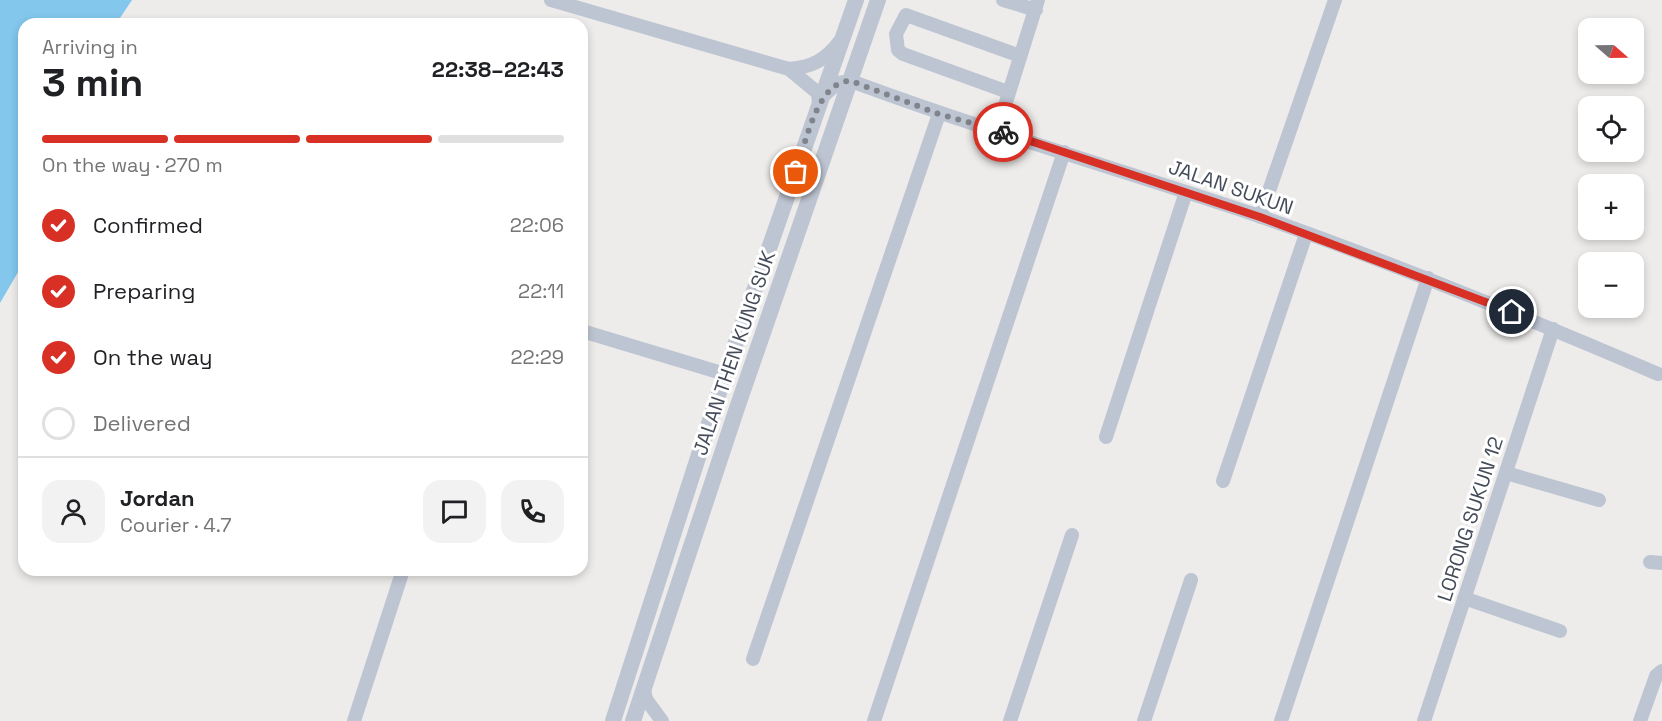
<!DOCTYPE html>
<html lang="en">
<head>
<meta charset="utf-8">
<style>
	body { margin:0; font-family:"Space Grotesk",sans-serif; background:#f2f2f2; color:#202124; height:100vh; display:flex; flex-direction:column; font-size:22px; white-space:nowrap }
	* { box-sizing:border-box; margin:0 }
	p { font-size:20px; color:#757577 }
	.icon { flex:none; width:33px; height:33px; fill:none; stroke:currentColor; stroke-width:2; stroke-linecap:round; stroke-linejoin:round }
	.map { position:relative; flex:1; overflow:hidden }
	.details { position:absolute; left:18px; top:18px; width:570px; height:558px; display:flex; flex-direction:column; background:#fff; border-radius:18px; box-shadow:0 3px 9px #0003 }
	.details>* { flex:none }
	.needle { width:39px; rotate:110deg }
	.buttons { position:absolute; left:1578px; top:18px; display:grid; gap:12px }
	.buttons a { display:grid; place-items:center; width:66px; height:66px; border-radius:12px; background:#fff; box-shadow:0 3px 9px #0003; font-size:30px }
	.pin { position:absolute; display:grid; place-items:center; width:51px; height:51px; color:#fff; margin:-26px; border:3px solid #fff; border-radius:50%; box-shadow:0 2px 6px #0007 }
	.courier { position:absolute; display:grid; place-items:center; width:60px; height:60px; margin:-30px; border:4px solid #d93025; border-radius:50%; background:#fff; color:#222; box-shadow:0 2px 8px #0007 }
	.head em { font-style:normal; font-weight:600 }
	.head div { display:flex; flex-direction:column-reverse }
	.head { display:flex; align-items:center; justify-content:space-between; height:102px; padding:0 24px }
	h1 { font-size:39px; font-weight:600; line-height:45px }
	.bar { display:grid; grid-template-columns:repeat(4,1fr); gap:9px 6px; align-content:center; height:72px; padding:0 24px }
	.bar i { height:8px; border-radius:4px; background:#e0e0e0 }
	.bar .selected { background:#d93025 }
	.bar p { grid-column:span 4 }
	.line { display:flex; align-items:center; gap:15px; padding:0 24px; border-top:2px solid #e0e0e0 }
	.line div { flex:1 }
	.round { display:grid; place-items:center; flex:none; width:63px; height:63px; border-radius:18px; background:#f2f2f2 }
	ol { padding:0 24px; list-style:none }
	li { display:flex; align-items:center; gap:18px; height:66px }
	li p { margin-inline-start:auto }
	li .icon { padding:6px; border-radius:50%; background:#d93025; color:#fff; stroke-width:4 }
	li:last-child { color:#757577 }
	li i { width:33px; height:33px; border:3px solid #e0e0e0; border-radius:50% }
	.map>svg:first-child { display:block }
	.water { fill:#83c7ed }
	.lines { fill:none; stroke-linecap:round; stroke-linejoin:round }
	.minor { stroke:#bec5d2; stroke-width:14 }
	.tertiary { stroke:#bec5d2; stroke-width:16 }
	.done { stroke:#80848c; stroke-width:6; stroke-dasharray:0 10.8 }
	.route { stroke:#d93025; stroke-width:8 }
	.labels { text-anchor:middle; stroke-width:6; stroke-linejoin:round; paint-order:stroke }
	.street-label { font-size:20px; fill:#444c59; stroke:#fff }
</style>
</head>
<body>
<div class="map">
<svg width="1662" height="721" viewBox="0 0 1662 721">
	<rect width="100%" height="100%" fill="#eeeceb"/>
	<path class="water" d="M0,0H132L116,24H24V262L0,303Z"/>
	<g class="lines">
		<path class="minor" d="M551,0L789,69L818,93L819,104
			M1003,0L1036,10
			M789,69C812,67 826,60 840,41
			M1008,92L903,54L898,50L896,34L906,15L1020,56
			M822,97L838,83L851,81C985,131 1123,170 1259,216C1394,263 1527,318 1658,374
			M997,131L1038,0
			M1260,217L1335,0
			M582,331L725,374
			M1106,437L1186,192
			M1506,473L1599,500
			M1223,481L1306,234
			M1650,562L1662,563
			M1464,598L1560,631
			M753,659L939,114
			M644,689L646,699L662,721
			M354,721L403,570
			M874,721L1064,152
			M1010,721L1072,535
			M1144,721L1191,580
			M1281,721L1428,278
			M1424,721L1553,329
			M1640,721L1656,676L1662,671"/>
		<path class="tertiary" d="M613,721L725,374L856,0
			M633,721L737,408L878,0"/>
	</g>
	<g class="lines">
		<path class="done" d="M796,172C805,145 817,80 851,81L939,114L1003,132"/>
		<path class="route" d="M1003,132L1260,217L1512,312"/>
	</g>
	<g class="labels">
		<g class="street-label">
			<text transform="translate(1231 187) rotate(19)" y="7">JALAN SUKUN</text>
			<text transform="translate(734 353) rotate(-71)" y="7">JALAN THEN KUNG SUK</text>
			<text transform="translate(1470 519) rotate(-72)" y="7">LORONG SUKUN 12</text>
		</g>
	</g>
</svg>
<div class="buttons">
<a><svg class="needle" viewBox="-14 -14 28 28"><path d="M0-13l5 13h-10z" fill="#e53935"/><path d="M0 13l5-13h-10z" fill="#757577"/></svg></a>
<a><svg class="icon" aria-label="locate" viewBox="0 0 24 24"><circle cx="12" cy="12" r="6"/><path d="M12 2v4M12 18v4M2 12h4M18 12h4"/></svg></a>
<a>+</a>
<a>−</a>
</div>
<div class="pin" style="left:796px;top:172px;background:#ea580c"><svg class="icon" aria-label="bag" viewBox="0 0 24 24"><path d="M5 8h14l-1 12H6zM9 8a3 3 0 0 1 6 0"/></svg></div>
<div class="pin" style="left:1512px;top:312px;background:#1f2937"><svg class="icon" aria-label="home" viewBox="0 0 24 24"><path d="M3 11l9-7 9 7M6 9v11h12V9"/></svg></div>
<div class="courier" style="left:1003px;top:132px"><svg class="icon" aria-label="bike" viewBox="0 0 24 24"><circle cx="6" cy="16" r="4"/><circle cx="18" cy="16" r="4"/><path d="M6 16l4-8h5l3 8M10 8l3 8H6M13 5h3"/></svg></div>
<section class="details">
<div class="head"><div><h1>3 min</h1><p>Arriving in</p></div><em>22:38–22:43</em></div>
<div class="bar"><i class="selected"></i><i class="selected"></i><i class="selected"></i><i></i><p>On the way · 270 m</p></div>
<ol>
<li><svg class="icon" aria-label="check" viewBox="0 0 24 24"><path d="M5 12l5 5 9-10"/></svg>Confirmed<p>22:06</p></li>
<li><svg class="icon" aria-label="check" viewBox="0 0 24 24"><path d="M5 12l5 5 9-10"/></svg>Preparing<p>22:11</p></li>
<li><svg class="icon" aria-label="check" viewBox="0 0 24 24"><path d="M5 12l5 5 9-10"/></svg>On the way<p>22:29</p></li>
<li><i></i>Delivered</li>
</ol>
<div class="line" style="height:108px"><a class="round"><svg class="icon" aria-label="person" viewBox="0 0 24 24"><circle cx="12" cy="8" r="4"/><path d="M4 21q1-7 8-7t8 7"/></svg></a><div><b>Jordan</b><p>Courier · 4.7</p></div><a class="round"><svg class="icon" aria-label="chat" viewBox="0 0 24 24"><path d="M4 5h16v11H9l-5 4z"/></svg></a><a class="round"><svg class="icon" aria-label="phone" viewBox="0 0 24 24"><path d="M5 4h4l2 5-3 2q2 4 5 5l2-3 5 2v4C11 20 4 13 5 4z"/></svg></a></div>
</section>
</div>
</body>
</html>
